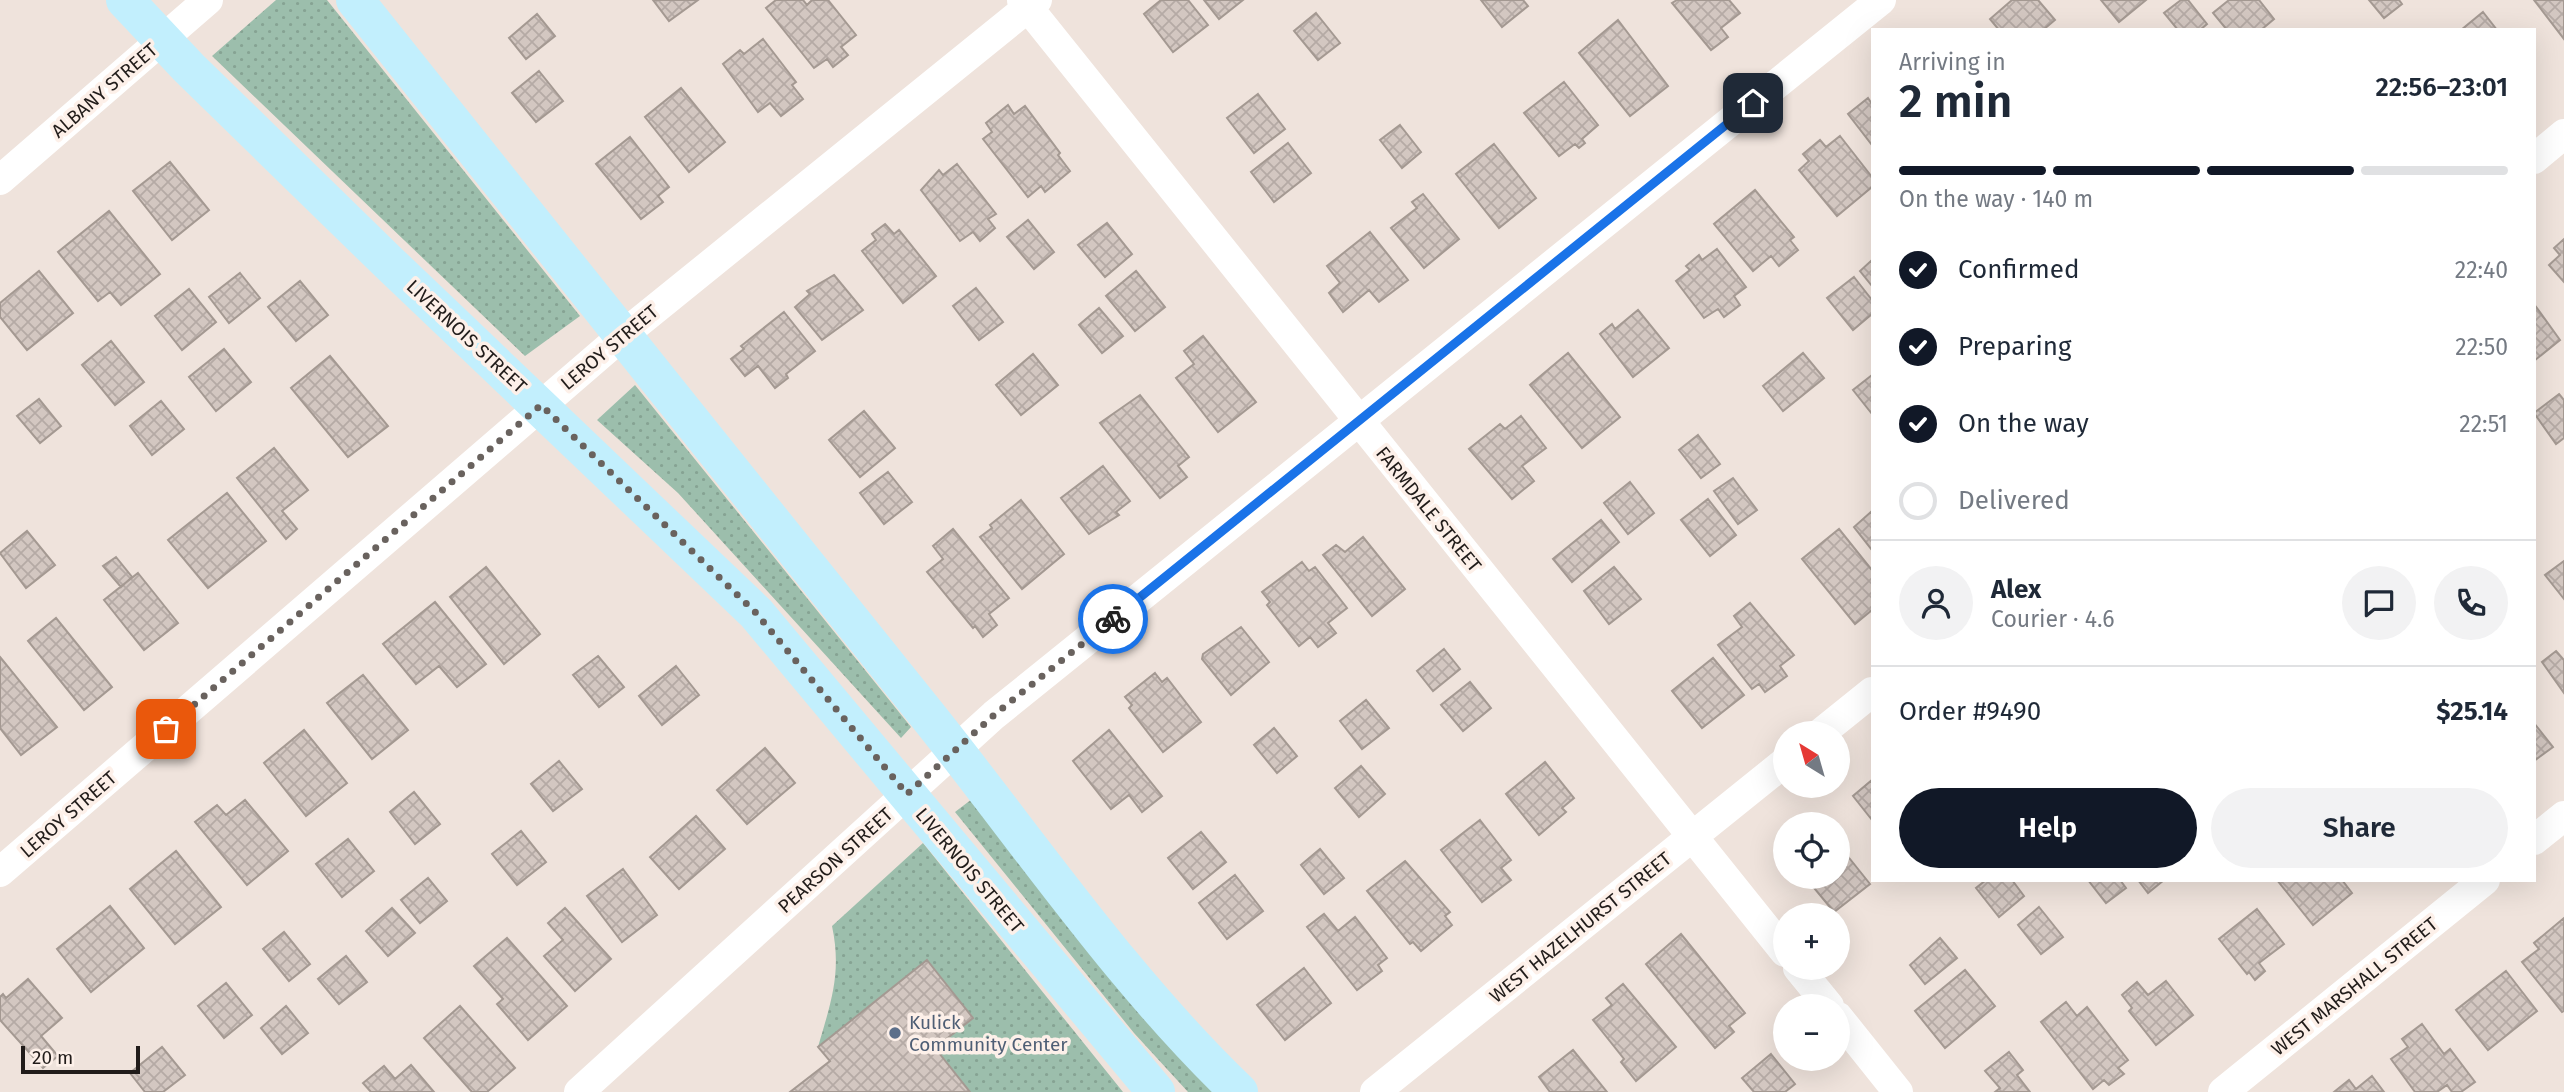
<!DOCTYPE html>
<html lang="en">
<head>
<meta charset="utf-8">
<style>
	body { margin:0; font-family:"Fira Sans",sans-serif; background:#f2f2f3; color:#1f2937; height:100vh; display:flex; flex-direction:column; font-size:26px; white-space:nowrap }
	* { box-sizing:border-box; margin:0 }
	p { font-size:23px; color:#747a83 }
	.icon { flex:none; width:38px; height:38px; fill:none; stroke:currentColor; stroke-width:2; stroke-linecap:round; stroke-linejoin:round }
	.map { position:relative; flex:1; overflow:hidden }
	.panel { position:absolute; left:1871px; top:28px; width:665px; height:854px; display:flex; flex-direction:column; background:#fff; border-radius:0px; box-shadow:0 7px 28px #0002 }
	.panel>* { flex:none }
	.needle { width:46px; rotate:323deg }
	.tools { position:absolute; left:1773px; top:721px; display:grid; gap:14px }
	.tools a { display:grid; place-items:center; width:77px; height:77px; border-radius:50%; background:#fff; box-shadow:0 7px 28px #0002; font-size:35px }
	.scale { position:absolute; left:21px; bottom:18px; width:119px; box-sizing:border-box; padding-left:7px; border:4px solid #211c1a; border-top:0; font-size:19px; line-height:24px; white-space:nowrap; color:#211c1a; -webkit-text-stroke:5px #fdf0e9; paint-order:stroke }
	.pin { position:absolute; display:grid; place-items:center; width:60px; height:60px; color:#fff; margin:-30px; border-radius:14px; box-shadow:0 4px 10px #0006 }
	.courier { position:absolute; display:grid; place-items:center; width:70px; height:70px; margin:-35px; border:5px solid #1a73e8; border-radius:50%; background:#fff; color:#222; box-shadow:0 2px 9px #0007 }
	.head em { font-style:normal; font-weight:600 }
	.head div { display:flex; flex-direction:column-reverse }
	.head { display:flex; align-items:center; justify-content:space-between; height:119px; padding:0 28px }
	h1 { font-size:46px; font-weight:600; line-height:52px }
	.bar { display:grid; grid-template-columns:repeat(4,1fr); gap:10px 7px; align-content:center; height:84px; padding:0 28px }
	.bar i { height:9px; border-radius:5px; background:#e0e1e3 }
	.bar .on { background:#111827 }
	.bar p { grid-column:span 4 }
	.line { display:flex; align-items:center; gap:18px; padding:0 28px; border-top:2px solid #e0e1e3 }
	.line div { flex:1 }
	.round { display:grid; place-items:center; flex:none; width:74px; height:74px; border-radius:37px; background:#f2f2f3 }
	ol { padding:0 28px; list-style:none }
	li { display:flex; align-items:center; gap:21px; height:77px }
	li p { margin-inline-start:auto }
	li .icon { padding:7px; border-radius:50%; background:#111827; color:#fff; stroke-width:4 }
	li:last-child { color:#747a83 }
	li i { width:38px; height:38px; border:4px solid #e0e1e3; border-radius:50% }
	.primary-button { display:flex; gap:14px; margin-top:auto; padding:14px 28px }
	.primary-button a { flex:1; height:80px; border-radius:42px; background:#111827; color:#fff; font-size:28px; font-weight:600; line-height:80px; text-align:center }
	.primary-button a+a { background:#f2f2f3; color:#1f2937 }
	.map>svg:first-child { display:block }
	.grass { fill:url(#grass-dots) }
	.building { fill:url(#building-cross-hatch); stroke:#a49992; stroke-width:2 }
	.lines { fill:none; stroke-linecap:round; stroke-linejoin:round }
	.street { stroke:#fff; stroke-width:30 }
	.secondary { stroke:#c2effd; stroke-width:38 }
	.done { stroke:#69625e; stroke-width:7; stroke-dasharray:0 12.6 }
	.route { stroke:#1a73e8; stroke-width:9 }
	.service-dot { fill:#5c6f8a; stroke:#fdf0e9; stroke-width:2.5 }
	.labels { text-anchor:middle; stroke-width:7; stroke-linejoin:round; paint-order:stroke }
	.street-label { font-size:19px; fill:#211c1a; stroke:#fdf0e9 }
	.service-label { font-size:19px; fill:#4e5e75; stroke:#fdf0e9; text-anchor:start }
</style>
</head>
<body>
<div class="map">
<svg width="2564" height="1092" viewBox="0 0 2564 1092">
	<defs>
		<pattern id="grass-dots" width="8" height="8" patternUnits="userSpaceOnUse" patternTransform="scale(1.75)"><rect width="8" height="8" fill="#9cbeac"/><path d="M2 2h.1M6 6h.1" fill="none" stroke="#86a393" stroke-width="1.8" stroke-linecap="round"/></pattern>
		<pattern id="building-cross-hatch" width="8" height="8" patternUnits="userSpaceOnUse" patternTransform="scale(1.75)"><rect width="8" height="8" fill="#d3c7c1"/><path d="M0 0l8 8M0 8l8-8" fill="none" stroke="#b5aaa5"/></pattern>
	</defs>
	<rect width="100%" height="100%" fill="#efe3dc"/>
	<path class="grass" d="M276,0H327L580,316L525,356L212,56Z
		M635,385L911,727L901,738L678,493L597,420Z
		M972,799L1215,1092H1188L1134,1033L955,812Z
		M923,843L1123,1092H970L935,1048L927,961L818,1047C831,1002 842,973 832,926Z"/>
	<path class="building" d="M653,0H698L669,21Z
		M776,0H803L807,5L812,0H828L856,35L841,47L848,55L833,67L827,59L814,68L766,8Z
		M1161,0H1188L1208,25L1173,52L1144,14Z
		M1204,0H1243L1219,19Z
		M1481,0H1523L1528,6L1502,27Z
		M1677,0H1729L1740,13L1721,28L1728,37L1711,50L1672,3Z
		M2012,0H2038L2055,20L2043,30H1999L1990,19Z
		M2101,0H2146L2119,22Z
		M2181,0H2188L2207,24L2200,30H2178L2164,13Z
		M2229,0H2259L2274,19L2261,30H2227L2213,13Z
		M2369,0H2399L2402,4L2384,18Z
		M2534,0H2564V39Z
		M2483,12L2497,30H2461Z
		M1316,13L1340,43L1318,60L1294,31Z
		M537,14L555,36L526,59L509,38Z
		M1618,20L1668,86L1630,116L1579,53Z
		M763,39L796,82L792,85L803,99L781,116L770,103L758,112L723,64L740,50L744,54Z
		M539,71L563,101L536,122L512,93Z
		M1564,82L1598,125L1582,139L1585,143L1579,148L1575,144L1559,156L1524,113Z
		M681,88L725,142L689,172L645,117Z
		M1258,94L1285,129L1254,153L1227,118Z
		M1868,98L1872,104V145L1848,114Z
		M1008,105L1014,114L1025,106L1060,153L1058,155L1070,171L1045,192L1041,186L1028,197L983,139L992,132L986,123Z
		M1400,125L1421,152L1402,168L1380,140Z
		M1840,136L1872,177V187L1837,216L1799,170L1809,161L1803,154L1820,140L1826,147Z
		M630,137L669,187L658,196L663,202L641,219L596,164Z
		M1288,143L1311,173L1274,202L1251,172Z
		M1494,144L1536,198L1499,228L1456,174Z
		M170,162L209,210L172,240L133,191Z
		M957,164L996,214L988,219L995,228L980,241L973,232L960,241L921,190L939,170L943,175Z
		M1755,190L1794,237L1790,240L1798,250L1779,266L1771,256L1753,271L1714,224Z
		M1423,194L1459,239L1424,268L1391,228L1417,208L1412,202Z
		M109,211L160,274L121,305L110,292L98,301L58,252Z
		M1028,220L1054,252L1034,269L1007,237Z
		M1107,223L1132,254L1105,277L1078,245Z
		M885,224L894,234L899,230L936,276L903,303L862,251L876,240L872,234Z
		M1370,232L1408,280L1379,302L1369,290L1343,312L1329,293L1340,283L1327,266Z
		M2564,239V282L2549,265L2560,255L2554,248Z
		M1717,249L1746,287L1734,296L1740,305L1724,317L1718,309L1704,318L1676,281L1690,270L1686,266L1699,255L1702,260Z
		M1872,260V286L1860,271Z
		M39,271L73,313L27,350L0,317V303Z
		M1136,271L1165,307L1135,331L1106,296Z
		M240,273L260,298L229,323L209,297Z
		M834,275L863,310L822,340L795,307L810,294L807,291Z
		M1854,277L1872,300V314L1853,330L1827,298Z
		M300,281L328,315L296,341L268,307Z
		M976,288L1003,322L979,340L953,306Z
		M189,289L216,322L182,350L155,316Z
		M2534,304L2560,340L2534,361Z
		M1099,308L1123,336L1102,353L1079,325Z
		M1638,310L1669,348L1633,377L1600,334L1612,324L1615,329Z
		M784,312L815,351L786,374L788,378L775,388L758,366L745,376L731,359L744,349L741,346Z
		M1203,336L1256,402L1218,432L1176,378L1194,364L1184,351Z
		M111,341L144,382L115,405L82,365Z
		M224,349L251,382L216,411L189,377Z
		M1568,353L1620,417L1582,448L1530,385Z
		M1803,353L1824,378L1783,411L1763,386Z
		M1033,354L1058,385L1021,415L996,385Z
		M330,356L388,426L348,457L291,388Z
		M1872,375V414L1853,390Z
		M2559,394L2564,400V438L2556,444L2534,413Z
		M1140,395L1189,457L1178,466L1187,477L1160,498L1100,423Z
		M39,399L61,426L40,443L17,416Z
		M161,401L184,429L152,455L130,426Z
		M864,411L895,448L860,477L829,440Z
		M1521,416L1546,448L1522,466L1534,481L1512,499L1469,449L1500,424L1505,429Z
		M1698,435L1720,464L1701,478L1679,450Z
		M274,448L308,490L282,511L297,529L286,539L237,478Z
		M1103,466L1130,501L1116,512L1119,515L1089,534L1061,498Z
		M888,472L912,502L884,524L860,493Z
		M1733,478L1757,510L1738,524L1714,491Z
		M1630,482L1654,513L1628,534L1604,503Z
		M227,493L266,541L208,588L168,540Z
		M1708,499L1736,535L1710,556L1681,520Z
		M1021,500L1064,554L1022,589L980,537L992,528L990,525Z
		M1872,511V550L1854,527Z
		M1601,520L1619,542L1572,582L1553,559Z
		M953,529L1009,598L989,614L997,625L983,637L975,626L973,628L927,572L943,559L933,546Z
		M1839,529L1872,570V610L1855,624L1802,559Z
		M27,531L55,565L26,588L0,553Z
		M1363,537L1405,589L1372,616L1323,555L1336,545L1345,552Z
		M116,557L132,577L121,587L103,566Z
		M2564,561V599L2545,575Z
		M1302,562L1309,571L1315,567L1347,608L1328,623L1336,633L1318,647L1310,637L1299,646L1267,605L1270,602L1262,592Z
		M486,567L540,634L504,664L450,597Z
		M1614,567L1641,599L1609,624L1584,591Z
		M138,573L178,623L144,650L104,600Z
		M435,602L486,664L457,687L439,666L416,684L383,644Z
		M1750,603L1794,655L1780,666L1787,676L1765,692L1759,684L1752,689L1718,645L1742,627L1734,616Z
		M56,618L112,687L84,710L28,641Z
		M1241,627L1269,662L1231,695L1202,659L1203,654Z
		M1444,649L1460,669L1433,691L1417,671Z
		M2556,651L2564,660V693L2542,662Z
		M598,656L624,687L599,707L573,675Z
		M0,657L57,727L21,755L0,728Z
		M1713,658L1744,695L1702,728L1672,691Z
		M676,666L699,695L662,725L639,696Z
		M1155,673L1162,682L1167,678L1201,722L1163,752L1129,708L1132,705L1125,697Z
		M363,675L408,730L372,759L327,703Z
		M1470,682L1491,708L1463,731L1441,705Z
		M1366,700L1389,728L1362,749L1340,721Z
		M2534,723L2553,747L2534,761Z
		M1274,728L1297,756L1277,773L1254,745Z
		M304,730L347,783L306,816L264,763Z
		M1109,730L1162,796L1142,812L1129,795L1111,809L1073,761Z
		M765,748L795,783L747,824L717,790Z
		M559,761L582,789L553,811L531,784Z
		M1545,762L1574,798L1562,808L1566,812L1539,835L1506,794Z
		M1361,766L1385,794L1359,817L1335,788Z
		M1872,780V820L1853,796Z
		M414,792L440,824L415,844L390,812Z
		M245,800L288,851L247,885L195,822L217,805L226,815Z
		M696,816L725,849L679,889L650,857Z
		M1480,820L1511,860L1501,868L1511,880L1482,902L1441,850Z
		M521,831L546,862L517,885L492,854Z
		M1201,832L1226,862L1193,889L1168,858Z
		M348,839L374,871L342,897L316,864Z
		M1838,844L1870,884L1834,912L1805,877H1838Z
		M1320,849L1344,878L1324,894L1301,865Z
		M176,851L221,907L175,944L130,889Z
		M1405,861L1450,912L1445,916L1452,925L1421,951L1413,942L1410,944L1367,891Z
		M623,869L657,915L622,942L587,896Z
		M1235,875L1263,911L1227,939L1199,903Z
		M428,878L447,901L420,923L401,900Z
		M1986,880H2012L2024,896L1999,917L1976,888Z
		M2088,880H2120L2126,888L2106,903Z
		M2138,880H2164L2148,893Z
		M2277,880H2342L2352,893L2313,925Z
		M110,906L144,948L91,992L57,949Z
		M2039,907L2063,937L2041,954L2018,925Z
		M392,908L415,933L388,956L366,931Z
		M565,908L611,959L575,991L544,956L563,940L548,923Z
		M2257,909L2284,944L2259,963L2265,971L2255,980L2249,972L2247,974L2219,939Z
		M1324,914L1338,931L1355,917L1387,958L1378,965L1382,971L1357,990L1307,927Z
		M2564,918V1011L2562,1012L2522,962L2539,949L2534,943Z
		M284,932L310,964L289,981L263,949Z
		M1681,934L1745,1013L1729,1026L1734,1032L1715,1048L1646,964Z
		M507,938L567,1006L528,1040L497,1004L503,999L474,966Z
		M1940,938L1957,958L1925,984L1910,965Z
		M346,956L367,982L339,1004L318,979Z
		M927,960L973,1018L935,1048L970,1092H790L830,1061L818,1047Z
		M1304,968L1331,1003L1285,1040L1257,1005Z
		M1965,970L1995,1006L1945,1048L1915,1011Z
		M2506,971L2537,1011L2488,1050L2456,1010Z
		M28,979L62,1018L41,1036L58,1056L43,1068L0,1020V997L3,994L6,998Z
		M2166,981L2193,1015L2156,1045L2129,1011L2132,1008L2122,995L2137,982L2148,995Z
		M226,983L252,1015L224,1038L198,1006Z
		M1623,984L1676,1047L1636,1081L1621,1062L1624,1059L1593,1020L1612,1005L1606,998Z
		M2066,1002L2077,1016L2087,1007L2128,1060L2118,1068L2124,1074L2109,1085L2104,1080L2093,1089L2041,1022Z
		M286,1006L308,1033L282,1054L261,1028Z
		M460,1006L515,1068L487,1092H472L424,1038Z
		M2422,1024L2444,1054L2450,1049L2475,1082L2461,1092H2452L2447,1085L2437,1092H2415L2391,1059L2408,1047L2402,1039Z
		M162,1047L185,1075L163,1092H145L130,1073Z
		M1573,1050L1607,1092H1550L1539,1077Z
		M2009,1052L2023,1070L2017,1075L2030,1092H1995L2000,1088L1985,1071Z
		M1771,1054L1795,1084L1785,1092H1754L1742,1078Z
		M411,1065L434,1092H371L363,1083L384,1066L395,1079Z
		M2372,1076L2384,1092H2334L2349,1080L2356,1089Z"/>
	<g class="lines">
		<path class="street" d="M1022,0L1785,952
			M2534,159L2564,134
			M0,180L208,0
			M1821,733L1872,692
			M2534,840L2564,816
			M0,872L623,335L1037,0
			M1798,968L1829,1006
			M1838,1017L1898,1092
			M579,1092L994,715L1881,0
			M1375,1092L1785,762
			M2223,1092L2485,880"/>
		<path class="secondary" d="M125,0L189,68L388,262L756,613L1156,1092
			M355,0C544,238 734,474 924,711C1027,839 1120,978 1239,1092"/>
	</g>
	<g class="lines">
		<path class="done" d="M166,729L541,405L756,613L907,794L994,715L1113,619"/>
		<path class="route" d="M1113,619L1753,103"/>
	</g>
	<circle class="service-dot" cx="895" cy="1033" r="7"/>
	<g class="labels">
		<g class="street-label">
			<text transform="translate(104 90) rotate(-41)" y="7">ALBANY STREET</text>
			<text transform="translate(467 336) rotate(43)" y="7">LIVERNOIS STREET</text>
			<text transform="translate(609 347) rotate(-40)" y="7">LEROY STREET</text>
			<text transform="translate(1429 509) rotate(51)" y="7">FARMDALE STREET</text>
			<text transform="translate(68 814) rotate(-41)" y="7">LEROY STREET</text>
			<text transform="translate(835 860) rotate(-42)" y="7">PEARSON STREET</text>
			<text transform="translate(970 870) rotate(50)" y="7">LIVERNOIS STREET</text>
			<text transform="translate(1580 927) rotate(-39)" y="7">WEST HAZELHURST STREET</text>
			<text transform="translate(2354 986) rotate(-39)" y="7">WEST MARSHALL STREET</text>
		</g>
		<g class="service-label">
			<text x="909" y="1029">Kulick<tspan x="909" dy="22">Community Center</tspan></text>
		</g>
	</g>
</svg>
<div class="tools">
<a><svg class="needle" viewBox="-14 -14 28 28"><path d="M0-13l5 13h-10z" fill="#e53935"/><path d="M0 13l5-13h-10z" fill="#747a83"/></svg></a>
<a><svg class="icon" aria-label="locate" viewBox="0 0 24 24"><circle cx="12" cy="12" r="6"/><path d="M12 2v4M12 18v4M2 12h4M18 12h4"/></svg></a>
<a>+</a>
<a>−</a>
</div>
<div class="scale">20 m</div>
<div class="pin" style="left:166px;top:729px;background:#ea580c"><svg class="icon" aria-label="bag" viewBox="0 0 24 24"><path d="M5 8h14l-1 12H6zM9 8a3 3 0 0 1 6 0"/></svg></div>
<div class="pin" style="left:1753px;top:103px;background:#1f2937"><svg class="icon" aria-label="home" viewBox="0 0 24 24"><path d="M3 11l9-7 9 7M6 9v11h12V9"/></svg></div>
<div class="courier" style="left:1113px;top:619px"><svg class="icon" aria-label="bike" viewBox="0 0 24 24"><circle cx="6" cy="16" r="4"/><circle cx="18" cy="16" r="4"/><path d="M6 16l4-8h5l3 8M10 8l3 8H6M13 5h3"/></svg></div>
<section class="panel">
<div class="head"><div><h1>2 min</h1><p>Arriving in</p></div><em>22:56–23:01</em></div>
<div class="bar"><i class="on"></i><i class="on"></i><i class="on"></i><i></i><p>On the way · 140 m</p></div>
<ol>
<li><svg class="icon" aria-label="check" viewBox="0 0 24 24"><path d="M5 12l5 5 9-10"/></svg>Confirmed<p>22:40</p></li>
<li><svg class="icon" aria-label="check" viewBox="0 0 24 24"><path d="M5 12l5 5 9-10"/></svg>Preparing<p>22:50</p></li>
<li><svg class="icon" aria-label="check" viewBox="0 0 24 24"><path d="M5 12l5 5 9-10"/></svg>On the way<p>22:51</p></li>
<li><i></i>Delivered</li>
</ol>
<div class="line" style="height:126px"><a class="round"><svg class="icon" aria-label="person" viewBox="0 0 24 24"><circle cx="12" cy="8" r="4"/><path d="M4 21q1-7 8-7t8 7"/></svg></a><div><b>Alex</b><p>Courier · 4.6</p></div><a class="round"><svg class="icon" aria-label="chat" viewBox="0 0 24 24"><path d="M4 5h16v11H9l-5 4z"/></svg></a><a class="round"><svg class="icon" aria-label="phone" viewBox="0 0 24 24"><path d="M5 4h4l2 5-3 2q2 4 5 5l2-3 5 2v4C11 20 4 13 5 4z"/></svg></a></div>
<div class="line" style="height:91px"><div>Order #9490</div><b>$25.14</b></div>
<div class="primary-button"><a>Help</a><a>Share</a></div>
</section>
</div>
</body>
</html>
